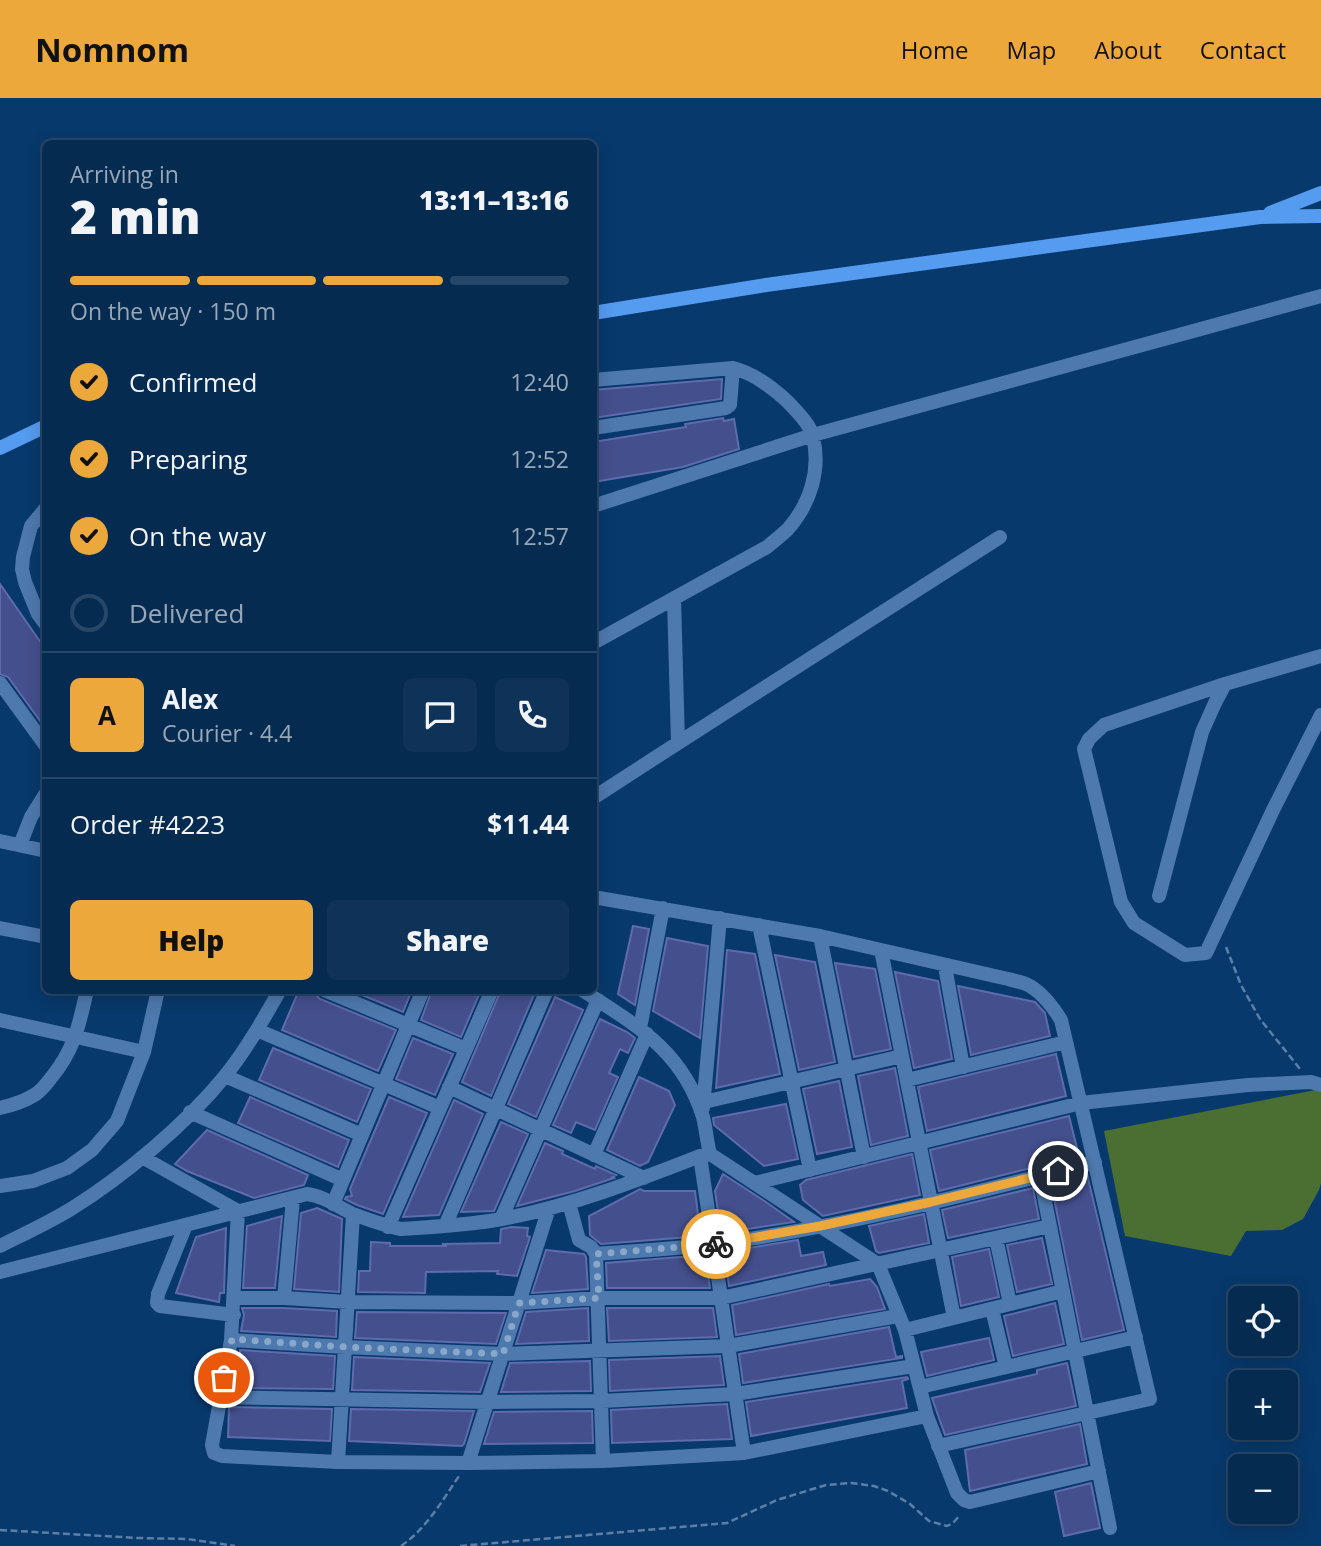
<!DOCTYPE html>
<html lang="en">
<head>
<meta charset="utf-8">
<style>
	body { margin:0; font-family:"Open Sans",sans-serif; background:#0f3358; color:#f1f3f6; height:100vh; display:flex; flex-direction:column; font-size:26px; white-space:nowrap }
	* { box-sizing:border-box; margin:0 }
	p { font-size:23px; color:#98a7b7 }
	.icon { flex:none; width:38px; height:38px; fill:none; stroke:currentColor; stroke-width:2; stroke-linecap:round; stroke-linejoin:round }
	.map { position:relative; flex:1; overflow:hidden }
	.side { position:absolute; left:42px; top:42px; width:555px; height:854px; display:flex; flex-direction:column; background:#062b51; border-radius:10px; box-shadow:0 4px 18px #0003,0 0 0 2px #274768 }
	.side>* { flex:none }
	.controls { position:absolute; left:1228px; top:1188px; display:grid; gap:14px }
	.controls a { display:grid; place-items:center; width:70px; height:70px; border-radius:10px; background:#062b51; box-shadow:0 4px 18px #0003,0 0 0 2px #274768; font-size:35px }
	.pin { position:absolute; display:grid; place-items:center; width:60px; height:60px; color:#fff; margin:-30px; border:4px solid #fff; border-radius:50%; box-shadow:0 2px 7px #0007 }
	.courier { position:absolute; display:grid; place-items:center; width:70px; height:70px; margin:-35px; border:5px solid #eda83c; border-radius:50%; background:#fff; color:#222; box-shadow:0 2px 9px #0007 }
	.headline em { font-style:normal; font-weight:800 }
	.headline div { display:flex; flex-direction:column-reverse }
	.headline { display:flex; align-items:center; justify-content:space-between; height:119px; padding:0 28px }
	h1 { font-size:46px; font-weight:800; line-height:52px }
	.bar { display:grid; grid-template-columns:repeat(4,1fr); gap:10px 7px; align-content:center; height:84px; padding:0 28px }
	.bar i { height:9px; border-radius:5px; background:#274768 }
	.bar .selected { background:#eda83c }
	.bar p { grid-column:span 4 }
	.line { display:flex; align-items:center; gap:18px; padding:0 28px; border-top:2px solid #274768 }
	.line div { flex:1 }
	.round { display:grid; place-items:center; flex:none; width:74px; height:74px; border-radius:10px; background:#0f3358 }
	ol { padding:0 28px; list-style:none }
	li { display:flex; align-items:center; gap:21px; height:77px }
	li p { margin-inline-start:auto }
	li .icon { padding:7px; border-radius:50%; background:#eda83c; color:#111; stroke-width:4 }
	li:last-child { color:#98a7b7 }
	li i { width:38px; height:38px; border:4px solid #274768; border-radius:50% }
	.cta { display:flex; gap:14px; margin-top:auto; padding:14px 28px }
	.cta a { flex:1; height:80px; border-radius:10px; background:#eda83c; color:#111; font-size:28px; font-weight:800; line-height:80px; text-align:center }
	.cta a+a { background:#0f3358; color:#f1f3f6 }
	header { display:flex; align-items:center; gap:42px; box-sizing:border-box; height:98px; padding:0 35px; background:#eda83c; color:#111 }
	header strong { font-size:33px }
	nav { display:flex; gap:38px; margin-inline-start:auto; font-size:24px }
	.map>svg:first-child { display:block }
	.green { fill:#4b6f33 }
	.building { fill:#444f8d; stroke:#5f6bac; stroke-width:2 }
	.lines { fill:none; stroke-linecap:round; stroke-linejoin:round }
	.path { stroke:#5b80a8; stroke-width:2.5; stroke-dasharray:7 3.5; stroke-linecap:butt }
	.street { stroke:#4e79ae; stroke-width:14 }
	.secondary { stroke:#559bf0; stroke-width:14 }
	.done { stroke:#89a7c9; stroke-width:7; stroke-dasharray:0 12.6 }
	.route { stroke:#eda83c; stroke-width:9 }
</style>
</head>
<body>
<header>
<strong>Nomnom</strong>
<nav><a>Home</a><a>Map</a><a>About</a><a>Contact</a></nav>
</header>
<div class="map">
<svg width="1321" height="1448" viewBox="0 0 1321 1448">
	<rect width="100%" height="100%" fill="#08396c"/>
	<path class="green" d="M1321,991V1085L1319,1092L1303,1121L1282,1132L1246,1133L1231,1158L1125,1138L1104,1033Z"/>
	<path class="building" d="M722,281L721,301L593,320V292Z
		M723,320L724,323L734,321L739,351L683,369L593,384V344L686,329L685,326Z
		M0,486L46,552V631L8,579L0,576Z
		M633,828L649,831L635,907L618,896Z
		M667,840L708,848L700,940L653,913Z
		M727,852L755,856L780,976L716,990Z
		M775,857L815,864L835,964L799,972Z
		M835,865L875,871L891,951L854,959Z
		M895,874L938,883L952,961L914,970Z
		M958,888L1035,904L1045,915L1050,938L971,957Z
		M299,892H314L316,897L320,901L396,932L378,973L282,932Z
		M350,892H412L403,914Z
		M432,892H481L461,939L421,922Z
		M501,892H536L491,998L462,984Z
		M555,899L583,912L536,1019L508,1006Z
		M600,921L627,934L635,940L628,955L620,951L609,975L618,979L595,1032L576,1024L571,1035L553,1027Z
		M413,940L453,956L435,997L396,981Z
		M273,950L371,991L357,1024L259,982Z
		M1056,956L1066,998L927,1033L918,989Z
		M895,970L908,1038L871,1047L858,978Z
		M639,979L669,993L675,1007L648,1064L640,1068L607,1052Z
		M839,983L852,1049L817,1056L803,991Z
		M250,999L349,1042L338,1069L238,1025Z
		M389,999L427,1015L383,1116L357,1107L345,1101L346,1099L352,1098L350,1091Z
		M454,1002L483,1016L439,1117L403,1119Z
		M786,1006L798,1061L764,1068L714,1027L713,1020Z
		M1069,1018L1079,1058L939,1093L930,1052Z
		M501,1024L528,1036L494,1113L461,1114Z
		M207,1032L308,1077L304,1087L254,1100L187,1073L175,1066Z
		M545,1045L563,1053L562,1056L595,1071L596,1068L616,1077L612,1079L614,1080L575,1093L517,1108Z
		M912,1056L920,1097L823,1118L803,1102L800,1087L806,1082Z
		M723,1076L766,1104L794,1124L721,1135L715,1093Z
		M1087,1076L1124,1232L1082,1242L1051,1085Z
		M1033,1090L1039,1121L948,1140L942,1112Z
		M640,1091L644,1093H695L699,1124L700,1122L702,1138L601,1146L590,1137L589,1118Z
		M317,1110L342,1121L339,1194L294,1191L301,1115Z
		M924,1116L929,1145L879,1155L876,1153L869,1128Z
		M282,1118L275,1190H243L247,1128Z
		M511,1129L528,1130L527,1138L530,1139L517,1178L497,1176L498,1173L426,1174L425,1195L358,1194L359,1173H370L371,1144L390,1145V1148H447L442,1146L500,1145L501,1131Z
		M226,1130L224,1195H220L219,1204L176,1195L196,1139Z
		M1042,1140L1052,1186L1017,1194L1007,1147Z
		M798,1142L801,1158L823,1154L826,1167L729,1188L724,1154Z
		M989,1151L999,1199L961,1208L952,1159Z
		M546,1152L584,1156L586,1159L588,1191L532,1195Z
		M705,1157L710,1190H607L606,1165Z
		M870,1181L877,1189L885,1211L736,1237L732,1207L829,1186L830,1188Z
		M1055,1205L1064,1246L1013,1258L1004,1218Z
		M242,1210H284L337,1213L336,1239L241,1233L244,1217Z
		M588,1210L589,1243L516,1246L526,1214Z
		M607,1210H713L717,1239L609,1243Z
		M357,1214L506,1215L496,1246L355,1240Z
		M889,1229L896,1259L902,1258V1260L743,1285L739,1256Z
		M989,1240L994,1262L927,1278L921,1254Z
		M240,1252L335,1258L333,1291L238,1290Z
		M720,1258L724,1287L610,1293L609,1262Z
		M354,1259L490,1265L480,1294L352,1292Z
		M590,1263L591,1293L501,1294L510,1265Z
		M1067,1265L1076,1308L945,1337L932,1300L1037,1276V1272Z
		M907,1279L908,1281L902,1283L907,1310L751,1338L746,1304Z
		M727,1306L732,1341L612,1345L611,1312Z
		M229,1309L332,1311L330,1343L228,1339Z
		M351,1311L474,1313L464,1346L462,1348L349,1343Z
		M592,1313L593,1345L484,1346L494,1314Z
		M1080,1326L1087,1366L970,1393L965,1352Z
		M1091,1385L1100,1430L1064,1438L1055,1394Z"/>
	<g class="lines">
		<path class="path" d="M1226,849L1241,887L1260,921L1300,971
			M0,1432L138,1440L188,1441L235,1448
			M401,1448C426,1431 442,1403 459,1378
			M460,1448L727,1425L777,1402L826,1387L851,1385L874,1388L888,1393L910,1406L929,1423L947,1428L953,1425L960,1417"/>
		<path class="street" d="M593,282L733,270C753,275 773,290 788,304C797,314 810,326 813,339C821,372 810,406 788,431C782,437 774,443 767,449L593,545
			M593,330L726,310L730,307L733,270
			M593,408L813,337L1321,198
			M46,410L31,428L23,459L22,471L25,484L38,516L46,527
			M1321,558L1225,586L1104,627L1089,641L1084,651L1121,804L1134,825L1185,857L1206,855L1273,712L1321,617
			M0,585L46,648
			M678,645L1000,439
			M593,700L678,645L674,501
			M0,743L46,753
			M20,747L31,719L46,695
			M1159,798L1202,634L1215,605L1225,586
			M593,799L820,838L1008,881C1015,883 1024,884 1030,888C1042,895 1054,910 1061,922L1150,1301L938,1348
			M759,827L810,1072
			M0,830L46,839
			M820,838L864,1059
			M881,852L954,1220
			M945,868L963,969
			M324,892L466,951
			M582,892C636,927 683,953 703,1019C706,1031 707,1044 710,1056
			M0,922L144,954
			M640,930L663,810
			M257,932L440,1010
			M225,978L362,1037
			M907,982L1066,944
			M449,989L644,1080
			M704,1004L902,958
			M0,1010C13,1007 25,1003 36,996C42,992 47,985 51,980C75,951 79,927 87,892
			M703,1010L720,820
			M190,1014L343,1082
			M594,1057L647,936
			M700,1058L744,1355
			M142,1059L238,1113L231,1242L212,1347L214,1355L222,1358L338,1364L468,1365L603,1363L744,1355L927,1318
			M1040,1078L1110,1430
			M755,1085L1081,1005L1248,987L1311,984L1321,987
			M0,1088L33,1083L67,1070L92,1052L117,1023L144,954L158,892
			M569,1105L579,1142L591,1149L596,1156L603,1363
			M333,1106L423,892
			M501,1121L598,902
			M186,1127L158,1196L157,1205L160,1208L234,1217
			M445,1128L547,892
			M388,1129L492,892
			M996,1140L1010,1206
			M0,1148C24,1136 48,1125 71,1111C124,1078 186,1026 225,978C246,952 263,922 280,892
			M596,1156C635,1153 675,1151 714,1146C842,1129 970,1096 1095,1064
			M0,1174L307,1096C324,1098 338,1109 353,1116C369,1122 385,1128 401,1131C435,1129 469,1127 502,1121C571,1108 636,1083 700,1058L710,1056L878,1166L905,1232L927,1318L957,1395L964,1402L970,1404L1099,1373
			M234,1200H284L348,1204L519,1205L599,1200H721L1050,1128
			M284,1200L293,1101
			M992,1211L1006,1269
			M905,1232L1063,1193
			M231,1242L345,1249L503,1256L728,1248L898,1218
			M920,1289L1136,1239
			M220,1299L488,1304L602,1303L735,1296L914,1268
			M338,1364L353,1116
			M468,1365L549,1110"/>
		<path class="secondary" d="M1270,115L1321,95
			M593,215L766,187L1260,119L1321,118
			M0,350L46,328"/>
	</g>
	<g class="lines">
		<path class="done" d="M224,1280L232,1241L345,1249L503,1256L519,1205L599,1200L596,1156L716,1146"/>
		<path class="route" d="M716,1146L820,1128L931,1104L1058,1073"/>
	</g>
</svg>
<div class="controls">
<a><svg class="icon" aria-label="locate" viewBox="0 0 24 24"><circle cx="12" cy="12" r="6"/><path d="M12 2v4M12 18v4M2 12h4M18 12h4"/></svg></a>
<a>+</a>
<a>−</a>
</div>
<div class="pin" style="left:224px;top:1280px;background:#ea580c"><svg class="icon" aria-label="bag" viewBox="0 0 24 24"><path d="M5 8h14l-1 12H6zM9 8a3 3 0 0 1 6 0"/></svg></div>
<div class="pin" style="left:1058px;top:1073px;background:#1f2937"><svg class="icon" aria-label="home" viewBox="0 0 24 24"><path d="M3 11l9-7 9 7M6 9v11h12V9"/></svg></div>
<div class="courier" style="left:716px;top:1146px"><svg class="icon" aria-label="bike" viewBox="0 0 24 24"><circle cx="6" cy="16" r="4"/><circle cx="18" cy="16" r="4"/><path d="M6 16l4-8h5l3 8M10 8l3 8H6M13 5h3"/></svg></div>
<section class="side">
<div class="headline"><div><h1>2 min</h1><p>Arriving in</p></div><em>13:11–13:16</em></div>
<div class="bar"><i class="selected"></i><i class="selected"></i><i class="selected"></i><i></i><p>On the way · 150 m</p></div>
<ol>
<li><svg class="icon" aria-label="check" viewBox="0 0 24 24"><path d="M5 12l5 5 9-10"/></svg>Confirmed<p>12:40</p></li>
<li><svg class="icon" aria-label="check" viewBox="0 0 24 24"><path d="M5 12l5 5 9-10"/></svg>Preparing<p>12:52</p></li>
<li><svg class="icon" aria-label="check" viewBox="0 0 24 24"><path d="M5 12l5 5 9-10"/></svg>On the way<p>12:57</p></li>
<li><i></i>Delivered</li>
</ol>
<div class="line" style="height:126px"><b class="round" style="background:#eda83c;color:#111">A</b><div><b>Alex</b><p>Courier · 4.4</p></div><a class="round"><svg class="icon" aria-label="chat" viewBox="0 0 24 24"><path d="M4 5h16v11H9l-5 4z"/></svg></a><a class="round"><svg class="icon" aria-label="phone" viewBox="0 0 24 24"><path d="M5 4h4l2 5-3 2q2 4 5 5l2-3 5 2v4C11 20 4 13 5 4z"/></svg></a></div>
<div class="line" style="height:91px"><div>Order #4223</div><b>$11.44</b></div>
<div class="cta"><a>Help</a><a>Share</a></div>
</section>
</div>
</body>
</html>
